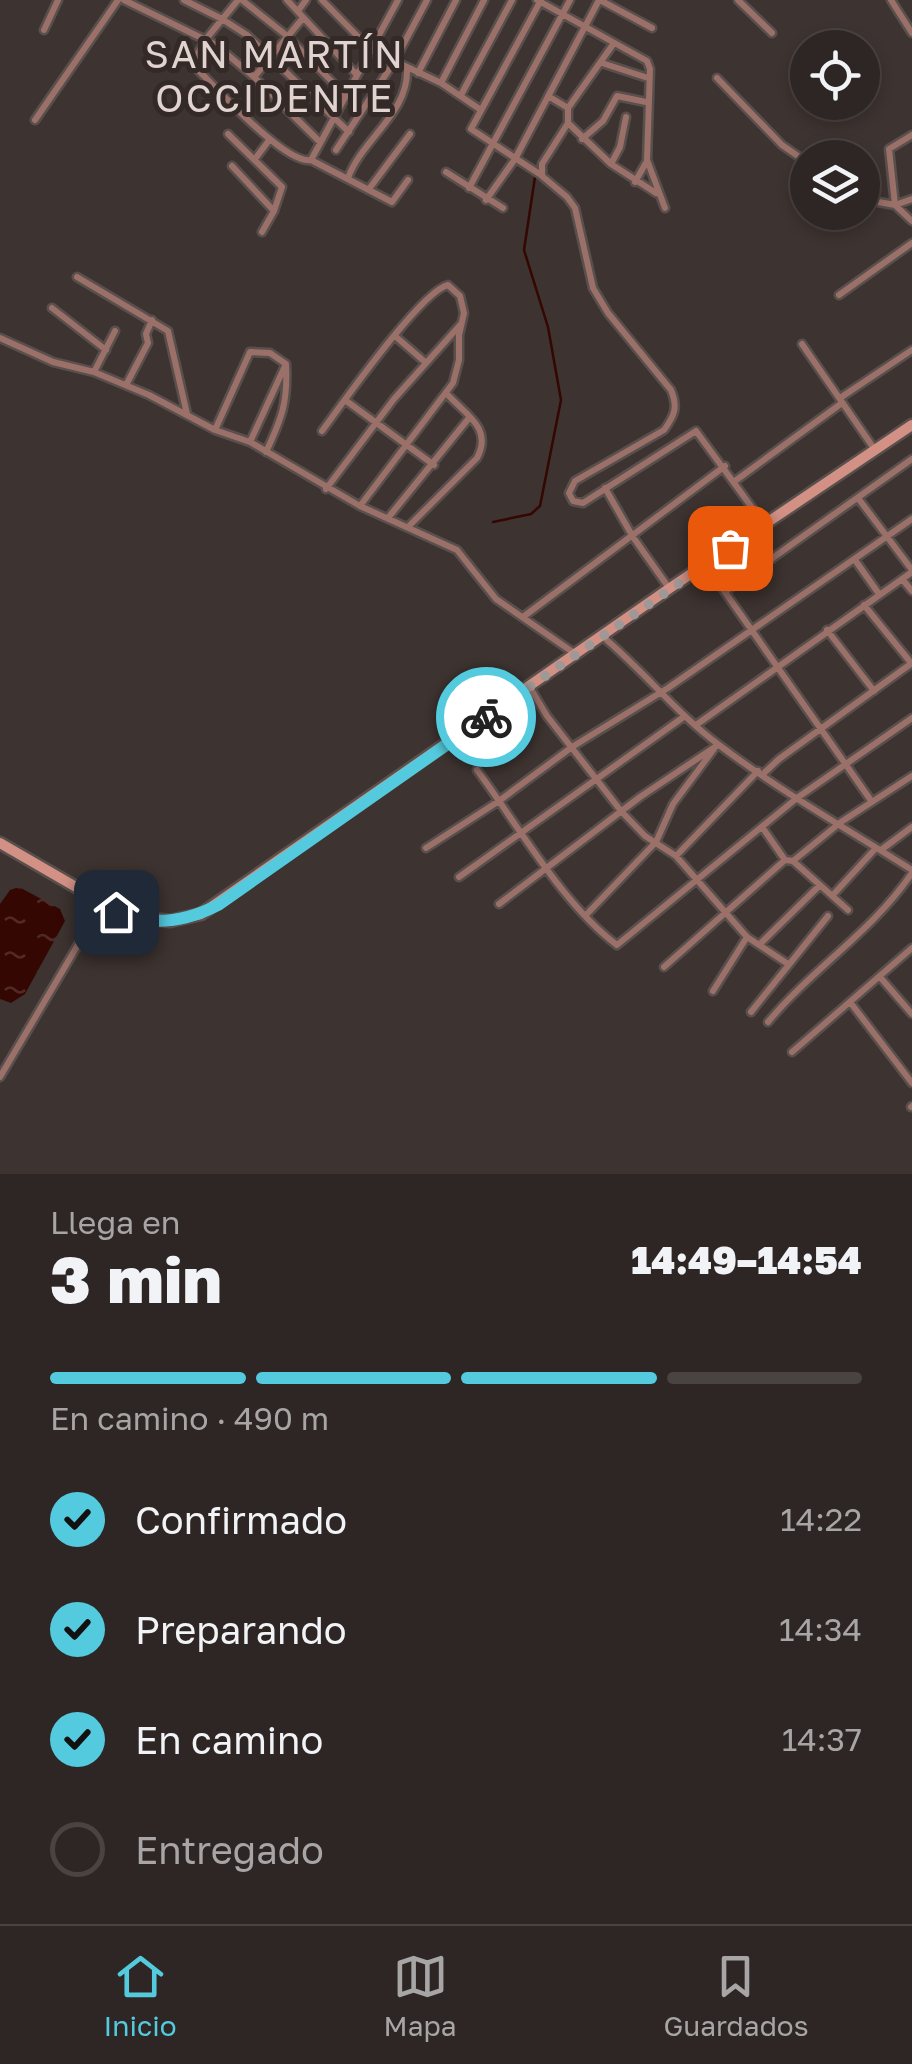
<!DOCTYPE html>
<html lang="es">
<head>
<meta charset="utf-8">
<style>
	body { margin:0; font-family:"Golos Text",sans-serif; background:#3a3231; color:#f1f3f6; height:100vh; display:flex; flex-direction:column; font-size:38px; white-space:nowrap }
	* { box-sizing:border-box; margin:0 }
	p { font-size:32px; color:#a7a5a6 }
	.icon { flex:none; width:55px; height:55px; fill:none; stroke:currentColor; stroke-width:2; stroke-linecap:round; stroke-linejoin:round }
	.map { position:relative; height:1174px; overflow:hidden }
	.drawer { display:flex; flex-direction:column; background:#2e2624; flex:1 }
	.drawer>* { flex:none }
	.fabs { position:absolute; left:790px; top:30px; display:grid; gap:20px }
	.fabs a { display:grid; place-items:center; width:90px; height:90px; border-radius:50%; background:#2e2624; box-shadow:0 5px 15px #0003,0 0 0 2px #494341; font-size:50px }
	.pin { position:absolute; display:grid; place-items:center; width:85px; height:85px; color:#fff; margin:-42px; border-radius:20px; box-shadow:0 5px 15px #0006 }
	.courier { position:absolute; display:grid; place-items:center; width:100px; height:100px; margin:-50px; border:8px solid #54cade; border-radius:50%; background:#fff; color:#222; box-shadow:0 2px 12px #0007 }
	.head em { font-style:normal; font-weight:800 }
	.head div { display:flex; flex-direction:column-reverse }
	.head { display:flex; align-items:center; justify-content:space-between; height:170px; padding:0 50px }
	h1 { font-size:65px; font-weight:800; line-height:75px }
	.bar { display:grid; grid-template-columns:repeat(4,1fr); gap:15px 10px; align-content:center; height:120px; padding:0 50px }
	.bar i { height:12px; border-radius:8px; background:#494341 }
	.bar .current { background:#54cade }
	.bar p { grid-column:span 4 }
	ol { padding:0 50px; list-style:none }
	li { display:flex; align-items:center; gap:30px; height:110px }
	li p { margin-inline-start:auto }
	li .icon { padding:10px; border-radius:50%; background:#54cade; color:#111; stroke-width:4 }
	li:last-child { color:#a7a5a6 }
	li i { width:55px; height:55px; border:5px solid #494341; border-radius:50% }
	.tabs { display:flex; justify-content:space-around; align-items:center; height:140px; border-top:2px solid #494341; background:#2e2624; font-size:28px; color:#a7a5a6 }
	.tabs a { display:grid; justify-items:center; gap:5px }
	.tabs .current { color:#54cade }
	.map>svg:first-child { display:block }
	.water { fill:url(#water-ripples) }
	.lines { fill:none; stroke-linecap:round; stroke-linejoin:round }
	.stream { stroke:#340703; stroke-width:2.5 }
	.street-casing { stroke:#594f4c; stroke-width:11 }
	.secondary-casing { stroke:#594f4c; stroke-width:15 }
	.street { stroke:#9a7069; stroke-width:6 }
	.secondary { stroke:#d39185; stroke-width:10 }
	.done { stroke:#a09897; stroke-width:10; stroke-dasharray:0 18 }
	.route { stroke:#54cade; stroke-width:12 }
	.labels { text-anchor:middle; stroke-width:10; stroke-linejoin:round; paint-order:stroke }
	.neighbourhood-label { font-size:38px; letter-spacing:2.5px; fill:#e1d3d0; stroke:#332927 }
</style>
</head>
<body>
<div class="map">
<svg width="912" height="1174" viewBox="0 0 912 1174">
	<defs>
		<pattern id="water-ripples" width="26" height="14" patternUnits="userSpaceOnUse" patternTransform="scale(2.5)"><rect width="26" height="14" fill="#340703"/><path d="M2 4q2-2 4 0t4 0M15 11q2-2 4 0t4 0" fill="none" stroke="#512a27"/></pattern>
	</defs>
	<rect width="100%" height="100%" fill="#3d3330"/>
	<path class="water" d="M19,887L60,909L65,921L25,994L11,1003L0,999V904L10,890Z"/>
	<g class="lines">
		<path class="stream" d="M493,522L531,514L540,506L561,400L548,327L524,250L535,177"/>
		<defs>
			<path id="street" d="M124,0L216,45L254,77L320,142
				M184,0L222,19L247,35L349,132
				M238,0L206,39L192,64C214,85 285,165 311,160L392,202L408,180
				M242,0L286,35L346,96
				M287,0L357,75
				M322,0L371,50L441,83L481,110
				M537,0L647,61L650,69L647,160L665,208
				M600,0L652,28
				M738,0L772,33
				M891,0L912,33
				M298,11L306,0
				M44,30L58,0
				M614,43L568,108V123L542,164V176L567,197L575,208L593,288L608,313L671,390C678,407 675,415 664,430L575,481L569,493L573,501L583,503L696,431L764,524
				M602,63L648,78
				M418,73L456,0
				M254,77L303,18
				M717,78L782,145L808,163
				M441,83L484,0
				M461,95L512,0
				M548,96L568,108
				M35,120L118,0
				M568,123L611,164L656,193
				M228,134L282,187L274,211L262,232
				M912,135L889,149L895,205L912,199
				M582,139L603,121L617,96L646,102
				M336,150L394,62L427,0
				M255,159L270,139
				M311,160L398,0
				M611,164L620,147L626,117
				M232,166L274,211
				M446,172L503,208
				M541,175L471,129L541,0
				M348,178C362,139 409,113 407,69
				M635,182L647,161
				M469,188L570,0
				M369,189L410,134
				M862,199L895,205L912,221
				M486,200L515,159L599,0
				M77,277L168,331L187,414
				M839,295L912,243
				M52,308L106,350
				M395,336L425,362
				M0,338L53,362L94,372L149,395L215,430L250,442L360,506L457,550L496,599L574,653
				M802,344L875,450
				M94,372L115,331
				M126,385L148,343L146,334L152,320
				M840,398L912,350
				M345,400L434,465
				M215,430L250,352L270,353L286,364C288,402 282,418 266,452
				M322,431C342,404 421,291 448,285L460,296L464,313L459,335V360L453,383L360,506
				M250,442L285,366
				M735,481L842,403
				M605,488L633,537L669,588
				M326,489L394,399L461,324
				M858,498L912,570
				M388,518L469,418
				M408,527L477,458C493,428 466,415 447,394
				M755,531L772,559
				M855,560L879,594
				M706,565L872,802
				M902,579L912,591
				M726,591L912,459
				M864,605L912,664
				M523,617L725,466
				M827,630L874,691
				M602,636C643,670 676,713 719,745C780,791 847,829 912,870
				M529,686L547,716L621,811L645,836L676,856L747,937L713,991
				M696,725L912,572
				M477,770C518,825 563,905 617,945L797,798L912,718
				M763,774L779,759L912,663
				M762,827L785,860
				M426,848L499,801L572,747L668,688L912,519
				M881,850L912,827
				M676,856L758,771
				M793,861L848,910
				M459,877L685,716
				M832,896L876,848
				M499,904L640,797L718,745
				M586,915L656,842L673,804L714,749
				M747,937L788,964
				M760,944L820,885
				M664,967L785,860L793,861L841,822L912,776
				M880,977L912,1014
				M850,1002L912,1083
				M751,1012L828,916
				M768,1022C813,968 873,931 912,873
				M792,1052L912,948
				M0,1077L102,904
				M911,1107L912,1106"/>
			<path id="secondary" d="M0,843L126,916L170,921L201,914L670,588L912,425"/>
		</defs>
		<use href="#street" class="street-casing"/>
		<use href="#secondary" class="secondary-casing"/>
		<use href="#street" class="street"/>
		<use href="#secondary" class="secondary"/>
	</g>
	<g class="lines">
		<path class="done" d="M486,717L730,548"/>
		<path class="route" d="M116,912C151,927 185,922 218,905L486,717"/>
	</g>
	<g class="labels">
		<g class="neighbourhood-label">
			<text x="275" y="68">SAN MARTÍN<tspan x="275" dy="44">OCCIDENTE</tspan></text>
		</g>
	</g>
</svg>
<div class="fabs">
<a><svg class="icon" aria-label="locate" viewBox="0 0 24 24"><circle cx="12" cy="12" r="6"/><path d="M12 2v4M12 18v4M2 12h4M18 12h4"/></svg></a>
<a><svg class="icon" aria-label="layers" viewBox="0 0 24 24"><path d="M12 4l9 5-9 5-9-5zM3 14l9 5 9-5"/></svg></a>
</div>
<div class="pin" style="left:730px;top:548px;background:#ea580c"><svg class="icon" aria-label="bag" viewBox="0 0 24 24"><path d="M5 8h14l-1 12H6zM9 8a3 3 0 0 1 6 0"/></svg></div>
<div class="pin" style="left:116px;top:912px;background:#1f2937"><svg class="icon" aria-label="home" viewBox="0 0 24 24"><path d="M3 11l9-7 9 7M6 9v11h12V9"/></svg></div>
<div class="courier" style="left:486px;top:717px"><svg class="icon" aria-label="bike" viewBox="0 0 24 24"><circle cx="6" cy="16" r="4"/><circle cx="18" cy="16" r="4"/><path d="M6 16l4-8h5l3 8M10 8l3 8H6M13 5h3"/></svg></div>
</div>
<section class="drawer">
<div class="head"><div><h1>3 min</h1><p>Llega en</p></div><em>14:49–14:54</em></div>
<div class="bar"><i class="current"></i><i class="current"></i><i class="current"></i><i></i><p>En camino · 490 m</p></div>
<ol>
<li><svg class="icon" aria-label="check" viewBox="0 0 24 24"><path d="M5 12l5 5 9-10"/></svg>Confirmado<p>14:22</p></li>
<li><svg class="icon" aria-label="check" viewBox="0 0 24 24"><path d="M5 12l5 5 9-10"/></svg>Preparando<p>14:34</p></li>
<li><svg class="icon" aria-label="check" viewBox="0 0 24 24"><path d="M5 12l5 5 9-10"/></svg>En camino<p>14:37</p></li>
<li><i></i>Entregado</li>
</ol>
</section>
<nav class="tabs">
<a class="current"><svg class="icon" aria-label="home" viewBox="0 0 24 24"><path d="M3 11l9-7 9 7M6 9v11h12V9"/></svg>Inicio</a>
<a><svg class="icon" aria-label="map" viewBox="0 0 24 24"><path d="M3 6l6-2 6 2 6-2v14l-6 2-6-2-6 2zM9 4v14M15 6v14"/></svg>Mapa</a>
<a><svg class="icon" aria-label="saved" viewBox="0 0 24 24"><path d="M7 4h10v16l-5-4-5 4z"/></svg>Guardados</a>
</nav>
</body>
</html>
